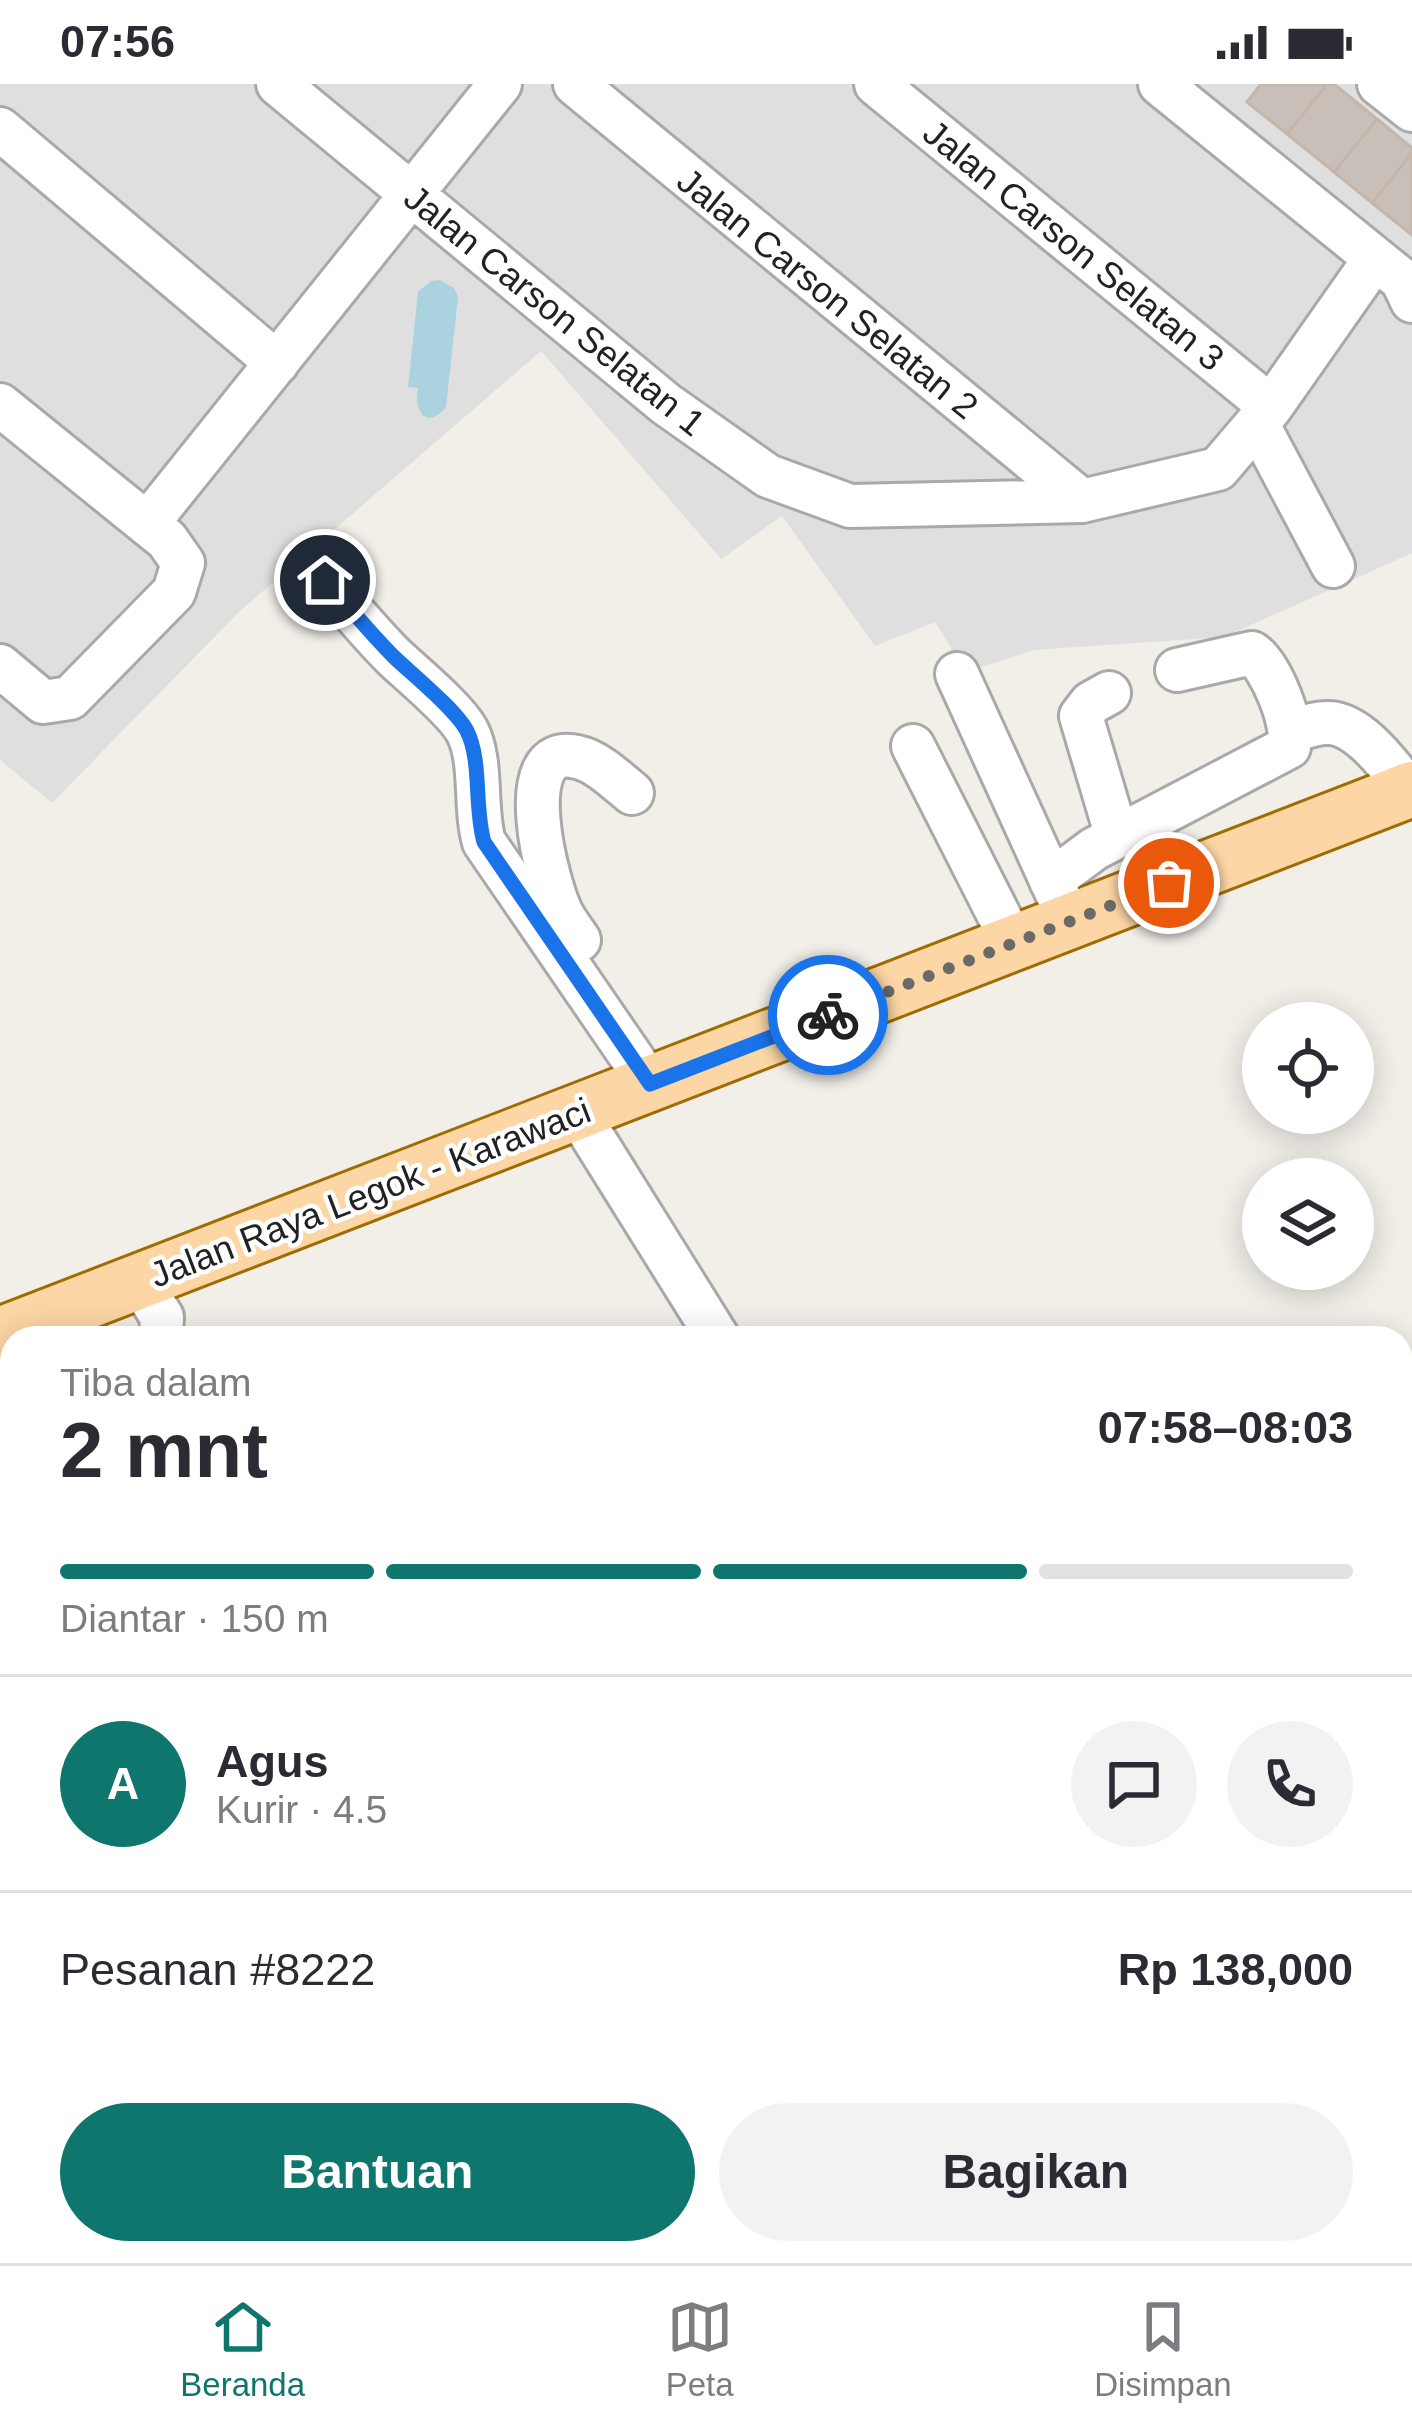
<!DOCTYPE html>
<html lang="id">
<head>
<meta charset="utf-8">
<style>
	body { margin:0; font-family:Helvetica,sans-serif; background:#f2f2f3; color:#2b2b33; height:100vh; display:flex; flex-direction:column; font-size:45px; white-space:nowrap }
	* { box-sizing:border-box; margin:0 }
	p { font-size:39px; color:#7c7c81 }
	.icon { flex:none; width:66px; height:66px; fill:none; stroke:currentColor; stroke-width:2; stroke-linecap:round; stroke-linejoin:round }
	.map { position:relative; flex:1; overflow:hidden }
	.details { position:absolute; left:0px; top:1242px; width:1413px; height:939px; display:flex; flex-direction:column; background:#fff; border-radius:36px 36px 0 0; box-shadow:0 6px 30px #0003 }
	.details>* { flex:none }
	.controls { position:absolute; left:1242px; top:918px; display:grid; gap:24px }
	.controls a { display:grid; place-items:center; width:132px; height:132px; border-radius:50%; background:#fff; box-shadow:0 6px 30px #0003; font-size:60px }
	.pin { position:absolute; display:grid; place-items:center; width:102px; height:102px; color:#fff; margin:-51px; border:6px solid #fff; border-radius:50%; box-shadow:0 3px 12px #0007 }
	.courier { position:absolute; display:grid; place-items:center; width:120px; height:120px; margin:-60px; border:9px solid #1a73e8; border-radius:50%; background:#fff; color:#222; box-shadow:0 3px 15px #0007 }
	.headline em { font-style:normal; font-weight:800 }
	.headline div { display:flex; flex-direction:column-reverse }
	.headline { display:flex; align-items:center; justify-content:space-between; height:204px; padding:0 60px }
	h1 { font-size:78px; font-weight:800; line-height:90px }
	.bar { display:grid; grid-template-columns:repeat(4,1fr); gap:18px 12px; align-content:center; height:144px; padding:0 60px }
	.bar i { height:15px; border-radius:9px; background:#e1e1e2 }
	.bar .selected { background:#0f766e }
	.bar p { grid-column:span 4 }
	.line { display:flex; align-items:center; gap:30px; padding:0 60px; border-top:3px solid #e1e1e2 }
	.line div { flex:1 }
	.round { display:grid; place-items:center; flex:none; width:126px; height:126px; border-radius:63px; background:#f2f2f3 }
	.cta { display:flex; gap:24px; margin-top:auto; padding:24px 60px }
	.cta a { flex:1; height:138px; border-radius:72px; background:#0f766e; color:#fff; font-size:48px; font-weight:800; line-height:138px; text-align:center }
	.cta a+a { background:#f2f2f3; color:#2b2b33 }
	.status { display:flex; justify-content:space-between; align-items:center; height:84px; padding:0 60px; background:#fff; direction:ltr }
	.status svg { height:33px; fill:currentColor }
	.dock { display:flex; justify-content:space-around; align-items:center; height:168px; border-top:3px solid #e1e1e2; background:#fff; font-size:33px; color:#7c7c81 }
	.dock a { display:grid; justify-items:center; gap:6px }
	.dock .selected { color:#0f766e }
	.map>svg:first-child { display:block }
	.residential { fill:#e0dfdf }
	.water { fill:#aad3df }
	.building { fill:#c7bfb8; stroke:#c4b6ab; stroke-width:3 }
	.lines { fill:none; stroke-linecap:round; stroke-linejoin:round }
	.minor-casing { stroke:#a9a9a9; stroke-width:48 }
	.major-casing { stroke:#a06b00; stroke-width:60 }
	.path { stroke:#fa8072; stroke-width:6; stroke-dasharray:6 6; stroke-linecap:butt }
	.minor { stroke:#fff; stroke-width:42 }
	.major { stroke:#fcd6a4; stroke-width:54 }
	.done { stroke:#6b6a68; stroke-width:12; stroke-dasharray:0 21.6 }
	.route { stroke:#1a73e8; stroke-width:15 }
	.labels { text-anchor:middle; stroke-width:9; stroke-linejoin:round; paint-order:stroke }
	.street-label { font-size:36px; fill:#222; stroke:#fff }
</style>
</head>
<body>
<div class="status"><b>07:56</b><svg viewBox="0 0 49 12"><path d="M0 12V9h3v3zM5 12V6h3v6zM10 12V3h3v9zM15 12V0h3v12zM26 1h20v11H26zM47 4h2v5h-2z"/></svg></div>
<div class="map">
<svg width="1412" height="2179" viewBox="0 0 1412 2179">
	<rect width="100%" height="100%" fill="#f2efe9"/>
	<path class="residential" d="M0,0H1412V469L1224,553L1034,566L966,588L935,538L875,562L782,432L721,475L541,267L239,528L52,719L0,676Z"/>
	<path class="water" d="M440,196L454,204L458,213L446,323C427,347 413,327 418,304L408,303L418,208L431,197Z"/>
	<path class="building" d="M1261,0H1327L1287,50L1247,18Z
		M1327,0H1334L1377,35L1334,88L1287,50Z
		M1377,35L1412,64V69L1372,119L1334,88Z
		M1412,69V151L1372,119Z"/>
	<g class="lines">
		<defs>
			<path id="minor" d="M278,0L666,320L768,392L850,422L1082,417L1218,385L1271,323L1374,176
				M575,0L1082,417
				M876,0L1271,323
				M1160,0L1402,196L1412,217
				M1379,0L1412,26
				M0,45L277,279
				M0,321L167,456L183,479L174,508L70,614L43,618L0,582
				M1257,339L1333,482
				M147,440L500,0
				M325,496C348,522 370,549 394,573C413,591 456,626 467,647C483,677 474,724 484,758L650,1000
				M957,590L1061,818
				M1109,609L1091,619L1081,632L1117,753
				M1291,647C1302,644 1318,638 1329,639C1360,640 1391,684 1409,706
				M913,662L1013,859
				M1051,797L1094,765L1289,663C1295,641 1271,582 1252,569L1177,586
				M579,856C574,848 568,841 563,832C548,805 508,656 577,673C597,677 616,696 632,709
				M577,1028L718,1254
				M139,1197L162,1233L161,1254
				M0,1368L12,1363
				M35,2169L52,2179"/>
			<path id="major" d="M0,1251L1412,705"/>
		</defs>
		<use href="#minor" class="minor-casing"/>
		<use href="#major" class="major-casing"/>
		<path class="path" d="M1255,2169L1262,2179"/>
		<use href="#minor" class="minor"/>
		<use href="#major" class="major"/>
	</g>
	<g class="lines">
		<path class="done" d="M828,931L1169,799"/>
		<path class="route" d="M325,496C348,522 370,549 394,573C413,591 456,626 467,647C482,677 474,724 484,758L650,1000L828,931"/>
	</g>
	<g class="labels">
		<g class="street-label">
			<text transform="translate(1074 161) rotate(39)" y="13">Jalan Carson Selatan 3</text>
			<text transform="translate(828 209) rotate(39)" y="13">Jalan Carson Selatan 2</text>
			<text transform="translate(555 226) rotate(39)" y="13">Jalan Carson Selatan 1</text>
			<text transform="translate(370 1108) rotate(-21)" y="13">Jalan Raya Legok - Karawaci</text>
		</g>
	</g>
</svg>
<div class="controls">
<a><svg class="icon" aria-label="locate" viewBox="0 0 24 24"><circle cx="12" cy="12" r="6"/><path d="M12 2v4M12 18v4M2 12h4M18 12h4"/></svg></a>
<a><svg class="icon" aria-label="layers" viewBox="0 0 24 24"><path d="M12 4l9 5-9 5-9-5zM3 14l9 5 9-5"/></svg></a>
</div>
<div class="pin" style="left:1169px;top:799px;background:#ea580c"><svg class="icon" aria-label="bag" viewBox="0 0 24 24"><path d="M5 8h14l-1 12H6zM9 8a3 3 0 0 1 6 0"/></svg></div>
<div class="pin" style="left:325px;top:496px;background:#1f2937"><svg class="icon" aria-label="home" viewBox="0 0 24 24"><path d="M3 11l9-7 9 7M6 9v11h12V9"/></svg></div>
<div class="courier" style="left:828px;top:931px"><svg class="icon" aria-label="bike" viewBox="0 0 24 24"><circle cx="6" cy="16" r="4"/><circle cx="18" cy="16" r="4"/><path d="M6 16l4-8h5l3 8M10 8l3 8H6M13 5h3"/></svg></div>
<section class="details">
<div class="headline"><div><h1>2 mnt</h1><p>Tiba dalam</p></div><em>07:58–08:03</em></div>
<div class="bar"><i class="selected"></i><i class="selected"></i><i class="selected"></i><i></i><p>Diantar · 150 m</p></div>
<div class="line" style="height:216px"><b class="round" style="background:#0f766e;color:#fff">A</b><div><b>Agus</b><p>Kurir · 4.5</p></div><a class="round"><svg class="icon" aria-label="chat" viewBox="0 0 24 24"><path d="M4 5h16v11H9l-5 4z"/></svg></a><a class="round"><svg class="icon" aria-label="phone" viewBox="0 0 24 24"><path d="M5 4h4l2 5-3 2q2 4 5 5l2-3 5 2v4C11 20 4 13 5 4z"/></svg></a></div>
<div class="line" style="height:156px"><div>Pesanan #8222</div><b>Rp 138,000</b></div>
<div class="cta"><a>Bantuan</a><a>Bagikan</a></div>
</section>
</div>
<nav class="dock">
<a class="selected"><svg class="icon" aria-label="home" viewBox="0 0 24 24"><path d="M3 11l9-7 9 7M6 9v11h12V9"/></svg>Beranda</a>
<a><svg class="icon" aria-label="map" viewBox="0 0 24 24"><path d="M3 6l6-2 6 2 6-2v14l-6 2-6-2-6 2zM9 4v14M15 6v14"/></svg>Peta</a>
<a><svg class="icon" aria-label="saved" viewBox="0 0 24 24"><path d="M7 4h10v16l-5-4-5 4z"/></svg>Disimpan</a>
</nav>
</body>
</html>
